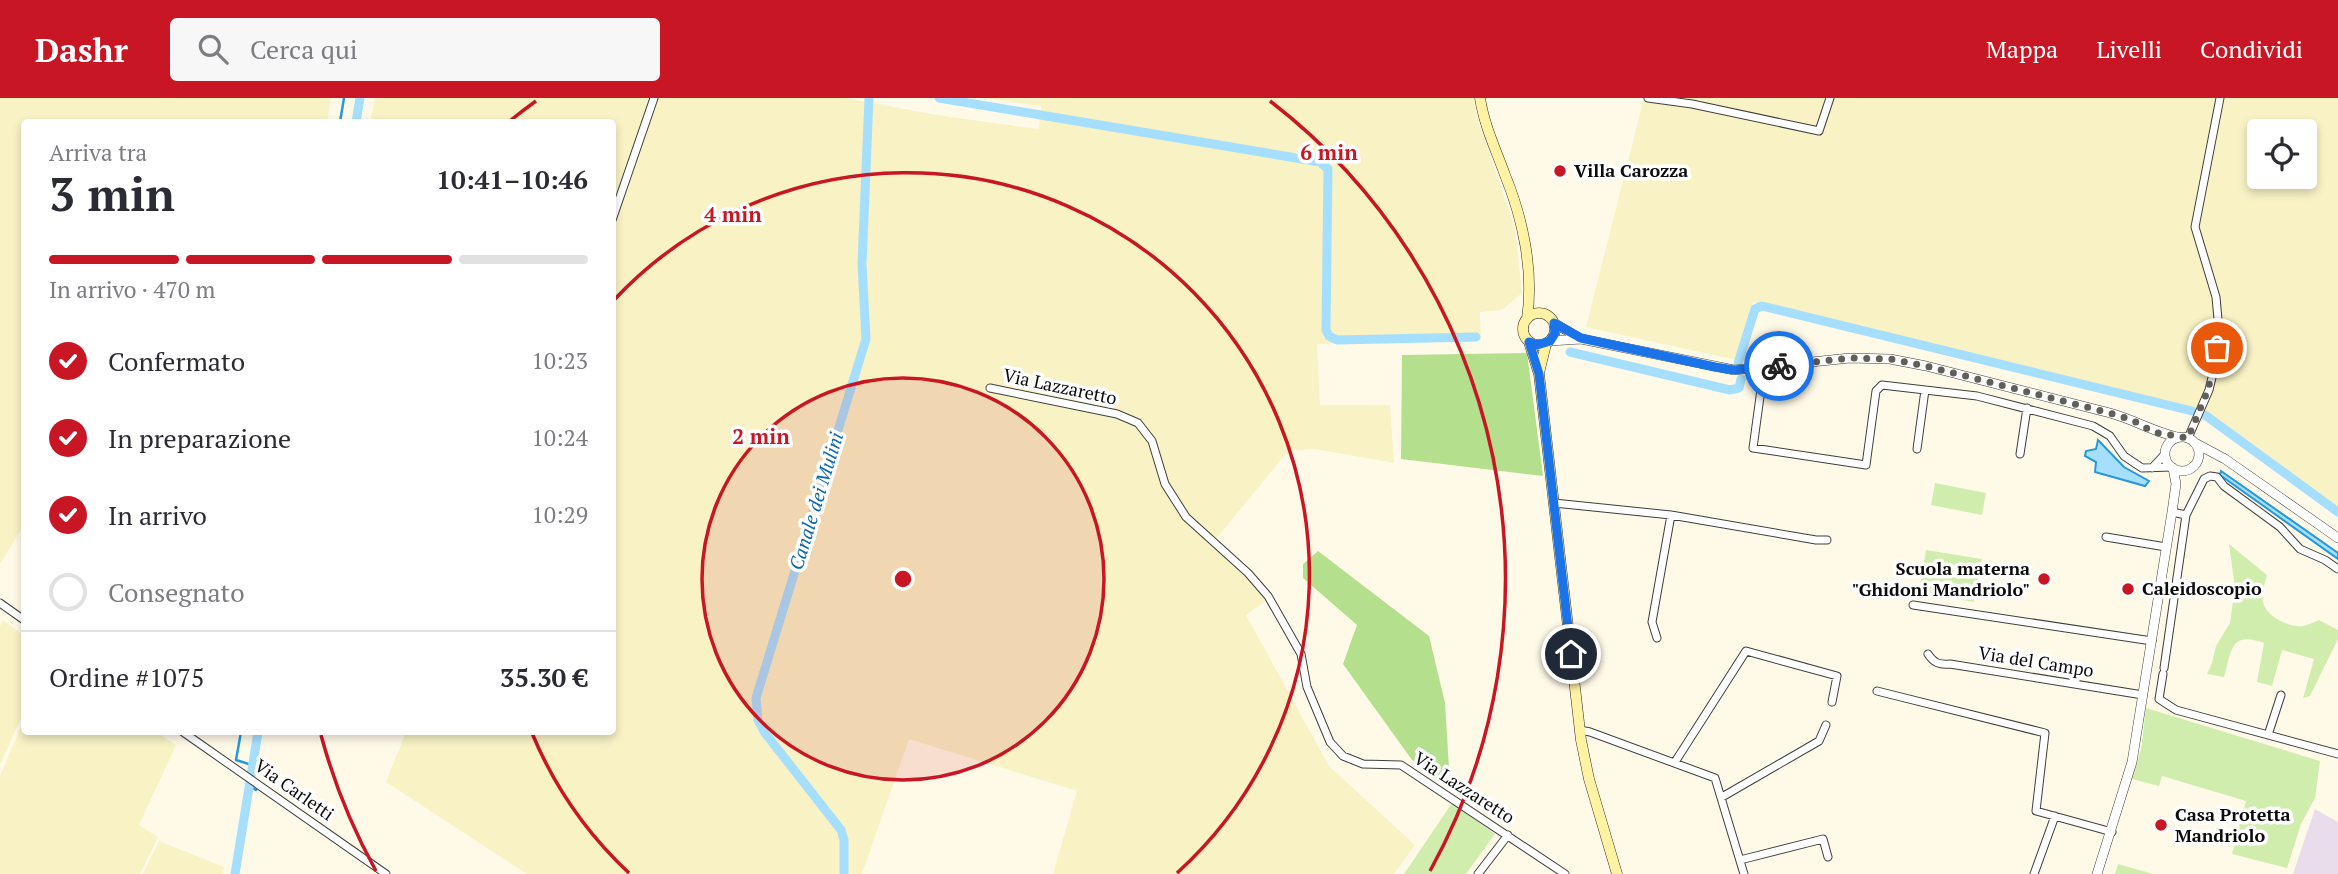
<!DOCTYPE html>
<html lang="it">
<head>
<meta charset="utf-8">
<style>
	body { margin:0; font-family:"PT Serif",serif; background:#f7f7f7; color:#2b2b33; height:100vh; display:flex; flex-direction:column; font-size:26px; white-space:nowrap }
	* { box-sizing:border-box; margin:0 }
	p { font-size:23px; color:#7c7c81 }
	.icon { flex:none; width:38px; height:38px; fill:none; stroke:currentColor; stroke-width:2; stroke-linecap:round; stroke-linejoin:round }
	.map { position:relative; flex:1; overflow:hidden }
	.sheet { position:absolute; left:21px; top:21px; width:595px; height:616px; display:flex; flex-direction:column; background:#fff; border-radius:7px; box-shadow:0 4px 10px #0003 }
	.sheet>* { flex:none }
	.tools { position:absolute; left:2247px; top:21px; display:grid; gap:14px }
	.tools a { display:grid; place-items:center; width:70px; height:70px; border-radius:7px; background:#fff; box-shadow:0 4px 10px #0003; font-size:35px }
	.pin { position:absolute; display:grid; place-items:center; width:60px; height:60px; color:#fff; margin:-30px; border:4px solid #fff; border-radius:50%; box-shadow:0 2px 7px #0007 }
	.courier { position:absolute; display:grid; place-items:center; width:70px; height:70px; margin:-35px; border:5px solid #1a73e8; border-radius:50%; background:#fff; color:#222; box-shadow:0 2px 9px #0007 }
	.headline em { font-style:normal; font-weight:700 }
	.headline div { display:flex; flex-direction:column-reverse }
	.headline { display:flex; align-items:center; justify-content:space-between; height:119px; padding:0 28px }
	h1 { font-size:46px; font-weight:700; line-height:52px }
	.bar { display:grid; grid-template-columns:repeat(4,1fr); gap:10px 7px; align-content:center; height:84px; padding:0 28px }
	.bar i { height:9px; border-radius:5px; background:#e1e1e2 }
	.bar .on { background:#c81624 }
	.bar p { grid-column:span 4 }
	.line { display:flex; align-items:center; gap:18px; padding:0 28px; border-top:2px solid #e1e1e2 }
	.line div { flex:1 }
	ol { padding:0 28px; list-style:none }
	li { display:flex; align-items:center; gap:21px; height:77px }
	li p { margin-inline-start:auto }
	li .icon { padding:7px; border-radius:50%; background:#c81624; color:#fff; stroke-width:4 }
	li:last-child { color:#7c7c81 }
	li i { width:38px; height:38px; border:4px solid #e1e1e2; border-radius:50% }
	header { display:flex; align-items:center; gap:42px; box-sizing:border-box; height:98px; padding:0 35px; background:#c81624; color:#fff }
	header strong { font-size:33px }
	nav { display:flex; gap:38px; margin-inline-start:auto; font-size:24px }
	.search { width:490px; height:63px; background:#f7f7f7; display:flex; align-items:center; gap:18px; box-sizing:border-box; padding:0 24px; border-radius:7px; color:#7c7c81; font-size:26px }
	.map>svg:first-child { display:block }
	.industrial { fill:#e9ddeb }
	.farmland { fill:#f8f2c5; fill-rule:evenodd }
	.green { fill:#d1edae }
	.forest { fill:#b4df8c }
	.water { fill:#a6dffd; stroke:#2699db; stroke-width:2 }
	.lines { fill:none; stroke-linecap:round; stroke-linejoin:round }
	.stream { stroke:#2699db; stroke-width:2.5 }
	.canal { stroke:#a6dffd; stroke-width:9 }
	.minor-casing { stroke:#3e3e3e; stroke-width:9 }
	.tertiary-casing { stroke:#3e3e3e; stroke-width:10 }
	.secondary-casing { stroke:#2d2d2d; stroke-width:11 }
	.minor { stroke:#fff; stroke-width:7 }
	.tertiary { stroke:#fff; stroke-width:9 }
	.secondary { stroke:#fff2a3; stroke-width:10 }
	.done { stroke:#605f58; stroke-width:7; stroke-dasharray:0 12.6 }
	.route { stroke:#1a73e8; stroke-width:9 }
	.ring { fill:none; stroke:#c81624; stroke-width:3.5 }
	.poi-dot { fill:#c81624; stroke:#fff; stroke-width:2.5 }
	.labels { text-anchor:middle; stroke-width:7; stroke-linejoin:round; paint-order:stroke }
	.poi-label { font-size:18px; font-weight:bold; fill:#0b0b0b; stroke:#fff; text-anchor:start }
	.street-label { font-size:18px; fill:#0b0b0b; stroke:#fff }
	.water-label { font-size:19px; font-style:italic; fill:#0968a7; stroke:#fff }
	.centre { fill:#c81624; stroke:#fff; stroke-width:3.5 }
	.ring-label { font-size:21px; text-anchor:middle; font-weight:bold; fill:#c81624; stroke:#fff; stroke-width:7; stroke-linejoin:round; paint-order:stroke }
</style>
</head>
<body>
<header>
<strong>Dashr</strong>
<div class="search"><svg class="icon" aria-label="search" viewBox="0 0 24 24"><circle cx="10" cy="10" r="6"/><path d="M15 15l6 6"/></svg>Cerca qui</div>
<nav><a>Mappa</a><a>Livelli</a><a>Condividi</a></nav>
</header>
<div class="map">
<svg width="2338" height="776" viewBox="0 0 2338 776">
	<rect width="100%" height="100%" fill="#fffae8"/>
	<path class="industrial" d="M2315,711L2338,724V776H2293Z"/>
	<path class="farmland" d="M0,0H331L327,24H24V427L0,466Z
		M375,0H846L936,17L1039,31L1041,8L986,0H1474L1476,16L1515,130L1522,195L1502,212L1480,214L1481,242L1317,246L1320,307H1390L1394,365L1315,351L1288,353L1212,446L1238,465L1267,502L1246,517L1329,668L1415,747L1394,776H1053L1077,693L909,641L862,776H527L386,684L406,634H612V24H370Z
		M1644,0H2338V413L2204,318L1753,204L1736,262L1586,229ZM2259,33H2305V79H2259Z
		M3,522L24,538V613L0,667V528Z
		M24,622V634H156L176,647L139,727L158,739L140,776H0V678Z
		M159,743L224,769L223,776H143Z"/>
	<path class="green" d="M1935,385L1986,395L1982,417L1931,407Z
		M2229,446L2267,477C2265,485 2261,495 2263,504C2266,519 2290,530 2303,528C2308,527 2314,524 2319,522L2338,532V541L2310,598L2303,600L2314,561L2282,552L2272,588L2257,584L2264,545C2230,533 2232,552 2224,579L2207,576L2212,565L2216,548L2230,525L2235,490Z
		M1926,452L1982,461L1974,504L1919,495Z
		M2146,610L2320,663L2315,700L2301,726L2287,770L2232,756L2246,703L2162,678L2159,688L2132,681L2141,651Z
		M1452,705L1495,736L1466,776H1404Z
		M2118,766L2153,776H2115Z"/>
	<path class="forest" d="M1527,255L1543,378L1401,361L1402,257Z
		M1318,453L1429,538L1445,605L1450,687L1412,662L1343,566L1357,527L1303,480V466Z"/>
	<path class="water" d="M2098,342L2124,369L2149,383L2145,388L2095,374L2096,364L2085,358L2086,353L2096,351Z
		M2221,373L2338,455V461L2220,377Z"/>
	<g class="lines">
		<path class="stream" d="M340,24L344,0
			M241,634L236,662L252,667
			M250,688L256,692"/>
		<path class="canal" d="M939,0L1320,64L1328,71L1326,232L1329,238L1337,242L1476,239
			M356,24L360,0
			M1570,254L1730,292L1739,290L1741,281
			M1738,265L1755,211L1762,208L2192,313
			M2205,317L2338,414
			M235,776L258,634
			M844,776V742L841,732L765,635L758,622L756,600L866,241L862,166L869,0"/>
		<defs>
			<path id="minor" d="M1648,0L1692,6L1819,33L1830,0
				M612,122L654,0
				M1762,284L1753,350L1866,367L1876,293L1882,287L1977,298L2093,328L2110,338L2124,358L2142,370L2171,369
				M990,290L1117,316L1138,325L1152,343L1165,386L1186,419L1248,475L1268,498L1301,556L1307,589L1330,644L1343,658L1363,666L1401,667L1565,776
				M2188,340L2209,292L2215,267L2219,233L2216,199L2195,129L2220,0
				M1917,351L1925,292
				M2020,356L2027,310
				M2152,370L2165,356
				M1554,405L1671,417L1816,442H1827
				M2172,414L2186,417L2204,381L2210,378L2217,379L2224,388L2280,429L2300,451L2325,462L2338,471
				M2106,439L2166,449
				M0,505L24,522
				M1913,507L2152,543
				M1657,540L1652,524L1671,417
				M1928,556C1934,565 1939,567 1950,566L2143,597
				M2164,570L2186,417
				M2163,576L2159,601L2176,612L2338,656
				M1877,593L2045,635L2036,713L2112,734
				M1580,632L1590,634L1715,680L1744,776
				M183,634L386,776
				M2268,637L2281,597
				M1675,664L1746,553L1837,578L1832,604
				M1722,699L1819,643L1826,627
				M1740,762L1823,741L1828,759
				M1478,776L1508,737
				M2034,776L2055,718"/>
			<path id="tertiary" d="M1554,225L1576,238
				M1550,243L1581,241L1734,272L1850,260L1890,261L1926,268L2110,315C2135,322 2152,333 2177,339
				M2165 356a17 17 0 1 1 34 0a17 17 0 1 1-34 0Z
				M2195,345L2225,361L2338,440
				M2097,776L2132,664L2172,414L2176,386L2173,370"/>
			<path id="secondary" d="M1480,0C1484,27 1496,52 1505,77C1523,121 1534,173 1527,221
				M1523 231a16 16 0 1 1 32 0a16 16 0 1 1-32 0Z
				M1529,244L1539,276L1581,642L1589,681L1617,776
				M1539,275L1546,246"/>
		</defs>
		<use href="#minor" class="minor-casing"/>
		<use href="#tertiary" class="tertiary-casing"/>
		<use href="#secondary" class="secondary-casing"/>
		<use href="#minor" class="minor"/>
		<use href="#tertiary" class="tertiary"/>
		<use href="#secondary" class="secondary"/>
	</g>
	<g class="lines">
		<path class="done" d="M1779,268L1850,260L1890,261L1926,268L2110,315L2132,322L2153,334L2188,340L2208,292L2217,250"/>
		<path class="route" d="M1571,556L1539,276L1529,244L1537,247L1550,243L1555,235L1554,225L1581,240L1715,269L1734,272L1779,268"/>
	</g>
	<circle cx="903" cy="481" r="201" fill="#c81624" fill-opacity=".12"/>
	<g class="ring">
		<circle cx="903" cy="481" r="201"/>
		<path d="M629 775A402 402 0 0 1 532 635M614 202A402 402 0 1 1 1177 775"/>
		<path d="M376 773A603 603 0 0 1 321 637M511 22A603 603 0 0 1 536 3M1270 3A603 603 0 0 1 1430 773"/>
	</g>
	<g class="poi-dot">
		<circle cx="1560" cy="73" r="7"/>
		<circle cx="2044" cy="481" r="7"/>
		<circle cx="2128" cy="491" r="7"/>
		<circle cx="2161" cy="727" r="7"/>
	</g>
	<g class="labels">
		<g class="poi-label">
			<text x="1574" y="79">Villa Carozza</text>
			<text x="2030" y="477" text-anchor="end">Scuola materna<tspan x="2030" dy="21">"Ghidoni Mandriolo"</tspan></text>
			<text x="2142" y="497">Caleidoscopio</text>
			<text x="2175" y="723">Casa Protetta<tspan x="2175" dy="21">Mandriolo</tspan></text>
		</g>
		<g class="street-label">
			<text transform="translate(1060 289) rotate(12)" y="6">Via Lazzaretto</text>
			<text transform="translate(2036 564) rotate(9)" y="6">Via del Campo</text>
			<text transform="translate(1464 690) rotate(33)" y="6">Via Lazzaretto</text>
			<text transform="translate(294 692) rotate(35)" y="6">Via Carletti</text>
		</g>
		<g class="water-label">
			<text transform="translate(816 403) rotate(-73)" y="7">Canale dei Mulini</text>
		</g>
	</g>
	<circle cx="903" cy="481" r="10" class="centre"/>
	<g class="ring-label">
		<text x="1329" y="62">6 min</text>
		<text x="733" y="124">4 min</text>
		<text x="761" y="346">2 min</text>
	</g>
</svg>
<div class="tools">
<a><svg class="icon" aria-label="locate" viewBox="0 0 24 24"><circle cx="12" cy="12" r="6"/><path d="M12 2v4M12 18v4M2 12h4M18 12h4"/></svg></a>
</div>
<div class="pin" style="left:2217px;top:250px;background:#ea580c"><svg class="icon" aria-label="bag" viewBox="0 0 24 24"><path d="M5 8h14l-1 12H6zM9 8a3 3 0 0 1 6 0"/></svg></div>
<div class="pin" style="left:1571px;top:556px;background:#1f2937"><svg class="icon" aria-label="home" viewBox="0 0 24 24"><path d="M3 11l9-7 9 7M6 9v11h12V9"/></svg></div>
<div class="courier" style="left:1779px;top:268px"><svg class="icon" aria-label="bike" viewBox="0 0 24 24"><circle cx="6" cy="16" r="4"/><circle cx="18" cy="16" r="4"/><path d="M6 16l4-8h5l3 8M10 8l3 8H6M13 5h3"/></svg></div>
<section class="sheet">
<div class="headline"><div><h1>3 min</h1><p>Arriva tra</p></div><em>10:41–10:46</em></div>
<div class="bar"><i class="on"></i><i class="on"></i><i class="on"></i><i></i><p>In arrivo · 470 m</p></div>
<ol>
<li><svg class="icon" aria-label="check" viewBox="0 0 24 24"><path d="M5 12l5 5 9-10"/></svg>Confermato<p>10:23</p></li>
<li><svg class="icon" aria-label="check" viewBox="0 0 24 24"><path d="M5 12l5 5 9-10"/></svg>In preparazione<p>10:24</p></li>
<li><svg class="icon" aria-label="check" viewBox="0 0 24 24"><path d="M5 12l5 5 9-10"/></svg>In arrivo<p>10:29</p></li>
<li><i></i>Consegnato</li>
</ol>
<div class="line" style="height:91px"><div>Ordine #1075</div><b>35.30 €</b></div>
</section>
</div>
</body>
</html>
